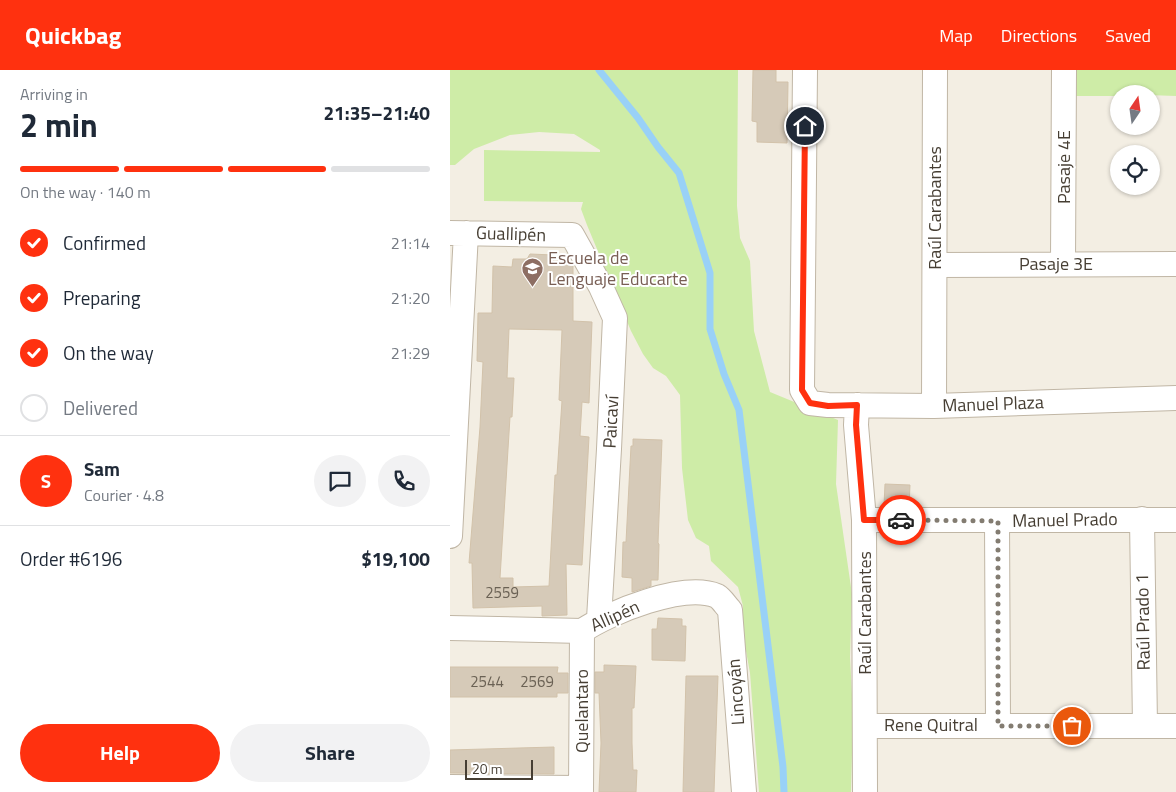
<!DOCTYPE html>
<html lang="en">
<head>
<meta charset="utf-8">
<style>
	body { margin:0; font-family:"Titillium Web",sans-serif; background:#f2f2f3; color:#1f2937; height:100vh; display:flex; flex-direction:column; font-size:19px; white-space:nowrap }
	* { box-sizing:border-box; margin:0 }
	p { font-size:16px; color:#747a83 }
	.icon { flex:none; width:28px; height:28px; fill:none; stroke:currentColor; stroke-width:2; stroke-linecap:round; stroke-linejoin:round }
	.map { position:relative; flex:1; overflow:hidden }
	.sheet { display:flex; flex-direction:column; background:#fff; width:450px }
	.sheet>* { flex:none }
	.needle { width:32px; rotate:13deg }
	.buttons { position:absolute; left:660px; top:15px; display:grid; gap:10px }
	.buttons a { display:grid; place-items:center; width:50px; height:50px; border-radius:50%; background:#fff; box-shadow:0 1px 4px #0004; font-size:25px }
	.scale { position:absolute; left:15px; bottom:12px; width:68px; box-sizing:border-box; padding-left:5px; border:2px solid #463e33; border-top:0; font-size:14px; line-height:18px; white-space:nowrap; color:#463e33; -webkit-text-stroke:4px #fff; paint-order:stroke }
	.pin { position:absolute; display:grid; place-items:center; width:42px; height:42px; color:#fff; margin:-21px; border:2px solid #fff; border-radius:50%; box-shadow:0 1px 5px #0007 }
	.courier { position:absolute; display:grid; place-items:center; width:50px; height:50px; margin:-25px; border:4px solid #ff310f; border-radius:50%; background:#fff; color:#222; box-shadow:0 1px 6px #0007 }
	.summary em { font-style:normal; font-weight:700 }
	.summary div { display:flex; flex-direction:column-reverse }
	.summary { display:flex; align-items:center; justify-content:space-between; height:85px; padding:0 20px }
	h1 { font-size:32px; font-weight:700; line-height:38px }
	.bar { display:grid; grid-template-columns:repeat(4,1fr); gap:8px 5px; align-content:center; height:60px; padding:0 20px }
	.bar i { height:6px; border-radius:4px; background:#e0e1e3 }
	.bar .selected { background:#ff310f }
	.bar p { grid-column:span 4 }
	.line { display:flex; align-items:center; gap:12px; padding:0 20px; border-top:1px solid #e0e1e3 }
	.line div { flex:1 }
	.round { display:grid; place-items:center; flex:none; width:52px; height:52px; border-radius:26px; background:#f2f2f3 }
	ol { padding:0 20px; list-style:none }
	li { display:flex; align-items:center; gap:15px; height:55px }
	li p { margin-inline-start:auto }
	li .icon { padding:5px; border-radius:50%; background:#ff310f; color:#fff; stroke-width:4 }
	li:last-child { color:#747a83 }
	li i { width:28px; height:28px; border:2px solid #e0e1e3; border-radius:50% }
	.primary-button { display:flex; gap:10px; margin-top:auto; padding:10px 20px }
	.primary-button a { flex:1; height:58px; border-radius:30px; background:#ff310f; color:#fff; font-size:20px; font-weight:700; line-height:58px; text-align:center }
	.primary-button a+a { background:#f2f2f3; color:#1f2937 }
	header { display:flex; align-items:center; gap:30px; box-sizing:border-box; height:70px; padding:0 25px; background:#ff310f; color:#fff }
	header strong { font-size:24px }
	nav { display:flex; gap:28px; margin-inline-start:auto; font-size:18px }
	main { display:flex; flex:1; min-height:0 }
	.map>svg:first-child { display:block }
	.green { fill:#ceeca7 }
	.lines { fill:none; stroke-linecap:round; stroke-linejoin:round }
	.stream { stroke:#99d1f7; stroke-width:7 }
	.building { fill:#d6cab8; stroke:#d2c2aa; fill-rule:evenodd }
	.minor-casing { stroke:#c0b6a5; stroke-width:26 }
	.minor { stroke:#fff; stroke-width:24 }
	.done { stroke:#837c71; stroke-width:5; stroke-dasharray:0 9 }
	.route { stroke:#ff310f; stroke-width:6 }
	.labels { text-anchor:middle; stroke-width:4; stroke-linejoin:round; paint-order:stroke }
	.number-label { font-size:15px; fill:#6a6154 }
	.street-label { font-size:18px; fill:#463e33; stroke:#fff }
	.education-label { font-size:18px; fill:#785e54; stroke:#fff; text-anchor:start }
</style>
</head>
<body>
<header>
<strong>Quickbag</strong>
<nav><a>Map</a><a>Directions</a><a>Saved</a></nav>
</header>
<main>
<section class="sheet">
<div class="summary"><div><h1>2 min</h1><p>Arriving in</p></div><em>21:35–21:40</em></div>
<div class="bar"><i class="selected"></i><i class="selected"></i><i class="selected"></i><i></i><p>On the way · 140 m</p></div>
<ol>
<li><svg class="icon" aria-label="check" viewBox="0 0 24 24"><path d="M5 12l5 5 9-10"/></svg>Confirmed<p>21:14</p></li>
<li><svg class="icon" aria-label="check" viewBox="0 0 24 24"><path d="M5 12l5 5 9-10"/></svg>Preparing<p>21:20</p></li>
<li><svg class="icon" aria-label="check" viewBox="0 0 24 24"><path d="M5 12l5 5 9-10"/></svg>On the way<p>21:29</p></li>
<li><i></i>Delivered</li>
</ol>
<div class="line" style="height:90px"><b class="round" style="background:#ff310f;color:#fff">S</b><div><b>Sam</b><p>Courier · 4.8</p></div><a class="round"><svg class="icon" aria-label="chat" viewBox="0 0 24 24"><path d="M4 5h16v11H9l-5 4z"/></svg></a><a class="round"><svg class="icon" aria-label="phone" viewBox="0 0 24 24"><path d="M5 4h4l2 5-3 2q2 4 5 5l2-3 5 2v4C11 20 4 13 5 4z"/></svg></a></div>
<div class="line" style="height:65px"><div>Order #6196</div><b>$19,100</b></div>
<div class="primary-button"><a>Help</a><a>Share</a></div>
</section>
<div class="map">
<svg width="726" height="722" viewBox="0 0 726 722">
	<rect width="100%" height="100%" fill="#f3eee3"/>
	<path class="green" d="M0,0H288L287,136L290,168L300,191L304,261L320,322L388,350L386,414L402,524L400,587L403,643L401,722H309L300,603L292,559L293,536L288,517L261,491L259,476L246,468L238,450L232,398L230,325L216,306L203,298L193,284L181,261L137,155L131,139L133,132L34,131V80L150,82V80L124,64L89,62L60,65L24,79L5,95H0Z
		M625,0H726V26L669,24V26H626Z"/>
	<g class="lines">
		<path class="stream" d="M149,0L188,48L208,77L229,103L260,203V259L274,304L289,340L333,697L334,722"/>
	</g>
	<path class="building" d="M303,0H326V12H338L337,73L307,72V52L302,51Z
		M80,184L103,185V191L121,192L123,196V251L142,252L139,333L132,332L130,366L139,367L132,495L116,494L117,545L92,546V536L23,538L22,493H19L30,357L33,292L27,291L28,243H42L43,196L62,197L63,189H77ZM59,259L112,260L109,330L112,331L107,405H105L99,516L63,517V508H50L60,347H62L64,308H57Z
		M183,369L212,370L208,473L209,474L208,510H201V516L182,522V508L172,507L173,472H176L181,376H183Z
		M435,414L460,415L459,436H434Z
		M208,548L232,549V556H236L235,591L202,590V559H207Z
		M154,595L186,596L184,638H182V673L183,700H187L186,722H149L151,673L149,623H145V602H154Z
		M0,597H108L107,603H118V623H107V627H0Z
		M236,606H268L264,722H233Z
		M104,677V704L0,703V680Z"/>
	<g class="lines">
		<defs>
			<path id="minor" d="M355,0L352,320L360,333L378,335L484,336L726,328
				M0,163L122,165L151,217L165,248L159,379L149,549
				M613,194L614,0
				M485,195L726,194
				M407,335L406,355L414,450L415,722
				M484,336L485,0
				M692,449L695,656
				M414,450H726
				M547,451L548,655
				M0,466L16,163
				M0,558L132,561C160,542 234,512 267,526C272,529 276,536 280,540L294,722
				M416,656H726
				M0,717L131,718
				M131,722L132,561"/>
		</defs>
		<use href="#minor" class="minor-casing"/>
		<use href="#minor" class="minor"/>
	</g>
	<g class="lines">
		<path class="done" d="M451,450L548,451V656H622"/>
		<path class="route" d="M355,56L352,320L360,333L378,336L407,335L406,355L414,450H451"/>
	</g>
	<defs>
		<symbol id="school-pin" viewBox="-11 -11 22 30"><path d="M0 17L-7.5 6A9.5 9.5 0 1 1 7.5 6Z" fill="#8d6e63" stroke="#fff"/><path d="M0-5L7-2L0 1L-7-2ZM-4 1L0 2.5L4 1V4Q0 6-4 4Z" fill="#fff"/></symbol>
	</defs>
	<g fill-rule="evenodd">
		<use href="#school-pin" x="70" y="186" width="25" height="34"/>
	</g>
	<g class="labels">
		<g class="number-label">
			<text x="52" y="528">2559</text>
			<text x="37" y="617">2544</text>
			<text x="87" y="617">2569</text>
		</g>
		<g class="street-label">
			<text transform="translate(614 97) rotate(-90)" y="6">Pasaje 4E</text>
			<text transform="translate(485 138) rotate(-90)" y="6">Raúl Carabantes</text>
			<text transform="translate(61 164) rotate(2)" y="6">Guallipén</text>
			<text x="606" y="200">Pasaje 3E</text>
			<text transform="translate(543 334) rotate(-2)" y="6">Manuel Plaza</text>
			<text transform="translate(161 352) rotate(-87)" y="6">Paicaví</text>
			<text transform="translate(615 450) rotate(-1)" y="6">Manuel Prado</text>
			<text transform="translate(415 543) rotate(-90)" y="6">Raúl Carabantes</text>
			<text transform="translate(165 546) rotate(-24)" y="6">Allipén</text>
			<text transform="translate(693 552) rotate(-91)" y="6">Raúl Prado 1</text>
			<text transform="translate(286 622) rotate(-94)" y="6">Lincoyán</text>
			<text transform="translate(132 641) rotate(-90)" y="6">Quelantaro</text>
			<text x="481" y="661">Rene Quitral</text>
		</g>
		<g class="education-label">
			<text x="98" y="194">Escuela de<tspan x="98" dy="21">Lenguaje Educarte</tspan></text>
		</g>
	</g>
</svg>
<div class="buttons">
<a><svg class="needle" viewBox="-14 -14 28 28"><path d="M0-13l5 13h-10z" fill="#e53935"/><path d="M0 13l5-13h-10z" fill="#747a83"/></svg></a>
<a><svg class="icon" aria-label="locate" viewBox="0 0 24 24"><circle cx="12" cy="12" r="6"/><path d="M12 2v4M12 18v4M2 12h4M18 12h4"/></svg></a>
</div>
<div class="scale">20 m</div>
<div class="pin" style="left:622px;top:656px;background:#ea580c"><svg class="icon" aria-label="bag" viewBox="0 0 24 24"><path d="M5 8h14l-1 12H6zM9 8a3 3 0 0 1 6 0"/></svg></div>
<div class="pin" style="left:355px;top:56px;background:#1f2937"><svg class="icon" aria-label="home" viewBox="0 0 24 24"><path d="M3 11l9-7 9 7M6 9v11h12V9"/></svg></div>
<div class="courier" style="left:451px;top:450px"><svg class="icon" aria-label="car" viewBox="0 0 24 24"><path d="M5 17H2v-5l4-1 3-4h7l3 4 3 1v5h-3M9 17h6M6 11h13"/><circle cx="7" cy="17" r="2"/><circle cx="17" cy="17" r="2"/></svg></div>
</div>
</main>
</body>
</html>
